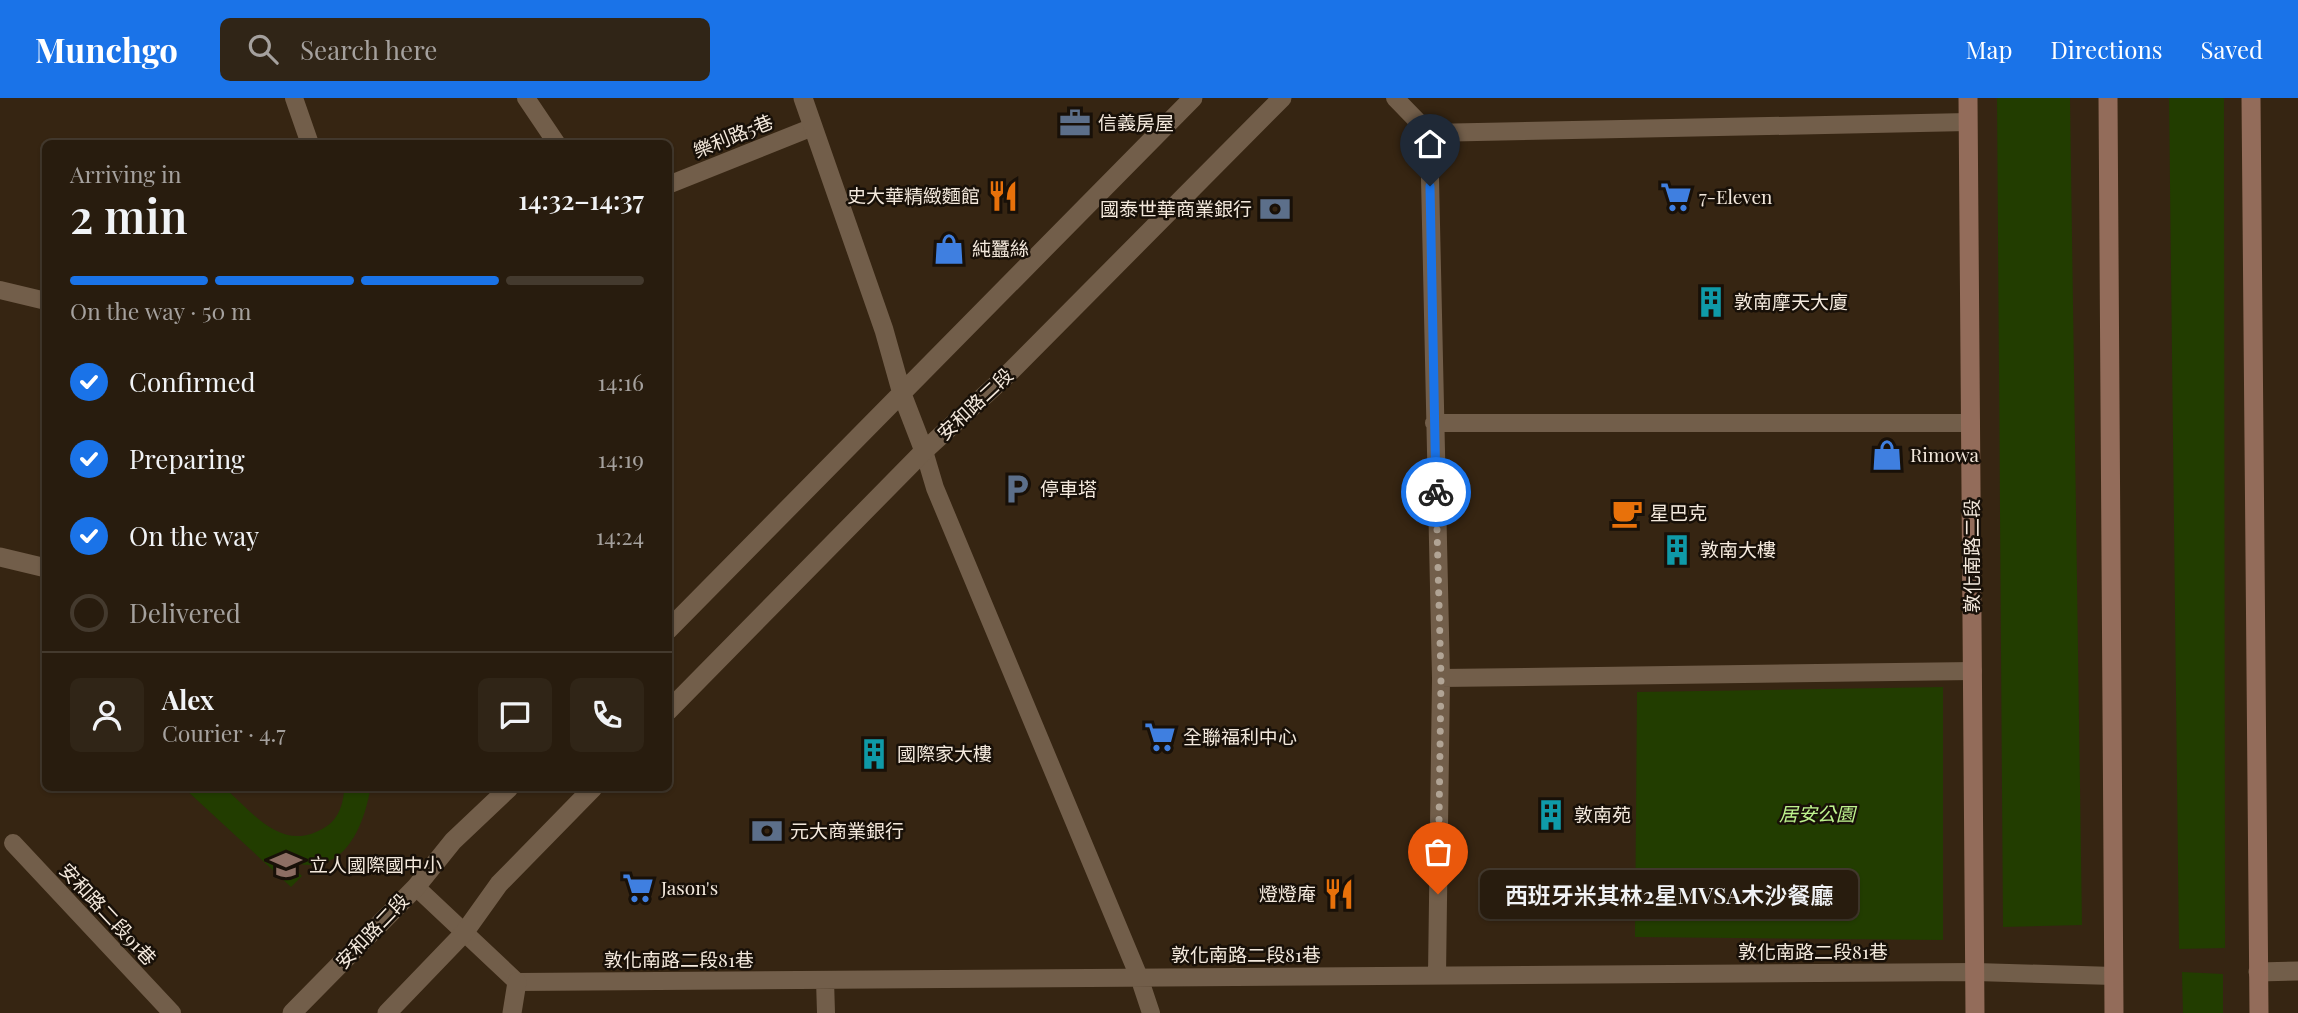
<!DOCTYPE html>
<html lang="en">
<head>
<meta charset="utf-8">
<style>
	body { margin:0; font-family:"Playfair Display","Noto Sans TC",serif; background:#302517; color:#f1f3f6; height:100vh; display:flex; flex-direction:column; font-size:26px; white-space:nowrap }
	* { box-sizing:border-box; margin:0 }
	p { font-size:23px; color:#a5a19e }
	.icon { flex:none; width:38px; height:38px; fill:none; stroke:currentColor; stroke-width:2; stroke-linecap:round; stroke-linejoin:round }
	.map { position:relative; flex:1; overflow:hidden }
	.panel { position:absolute; left:42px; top:42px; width:630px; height:651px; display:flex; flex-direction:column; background:#281c0e; border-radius:10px; box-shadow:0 2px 5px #0004,0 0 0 2px #443a2e }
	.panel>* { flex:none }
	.pin { position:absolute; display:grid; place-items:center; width:60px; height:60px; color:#fff; margin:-72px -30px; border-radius:50% 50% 50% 0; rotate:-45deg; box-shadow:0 0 7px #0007 }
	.pin .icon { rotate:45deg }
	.courier { position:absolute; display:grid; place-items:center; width:70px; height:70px; margin:-35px; border:5px solid #1a73e8; border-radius:50%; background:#fff; color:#222; box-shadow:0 2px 9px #0007 }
	.bubble { position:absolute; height:49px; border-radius:10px; background:#281c0e; box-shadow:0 2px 5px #0004,0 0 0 2px #443a2e; font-size:23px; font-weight:600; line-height:49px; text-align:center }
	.head em { font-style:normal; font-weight:600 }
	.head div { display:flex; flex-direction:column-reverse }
	.head { display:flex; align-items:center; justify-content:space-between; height:119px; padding:0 28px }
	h1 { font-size:46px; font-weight:600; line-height:52px }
	.bar { display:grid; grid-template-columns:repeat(4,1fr); gap:10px 7px; align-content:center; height:84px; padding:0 28px }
	.bar i { height:9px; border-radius:5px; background:#443a2e }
	.bar .current { background:#1a73e8 }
	.bar p { grid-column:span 4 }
	.line { display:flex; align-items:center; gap:18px; padding:0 28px; border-top:2px solid #443a2e }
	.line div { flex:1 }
	.round { display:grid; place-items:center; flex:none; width:74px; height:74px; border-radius:10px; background:#302517 }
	ol { padding:0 28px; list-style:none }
	li { display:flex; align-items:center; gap:21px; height:77px }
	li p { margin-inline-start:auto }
	li .icon { padding:7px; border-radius:50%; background:#1a73e8; color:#fff; stroke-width:4 }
	li:last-child { color:#a5a19e }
	li i { width:38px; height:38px; border:4px solid #443a2e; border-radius:50% }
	header { display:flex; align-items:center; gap:42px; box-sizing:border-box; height:98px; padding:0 35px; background:#1a73e8; color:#fff }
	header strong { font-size:33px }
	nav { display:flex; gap:38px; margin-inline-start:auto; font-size:24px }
	.search { width:490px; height:63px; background:#302517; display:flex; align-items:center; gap:18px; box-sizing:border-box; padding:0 24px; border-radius:10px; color:#a5a19e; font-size:26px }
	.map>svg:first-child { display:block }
	.green { fill:#223d00 }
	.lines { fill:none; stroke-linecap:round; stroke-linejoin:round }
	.service { stroke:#725e4a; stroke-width:18 }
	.minor { stroke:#725e4a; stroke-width:19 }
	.tertiary { stroke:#725e4a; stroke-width:19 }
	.secondary { stroke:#936c5a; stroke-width:19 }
	.done { stroke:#b1a495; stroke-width:7; stroke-dasharray:0 12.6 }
	.route { stroke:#1a73e8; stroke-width:9 }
	.labels { text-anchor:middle; stroke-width:5; stroke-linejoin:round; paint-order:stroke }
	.poi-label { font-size:19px; fill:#f3e8dc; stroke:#181008; text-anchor:start }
	.street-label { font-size:19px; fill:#f3e8dc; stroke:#181008 }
	.park-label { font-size:19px; font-style:italic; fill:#bef38e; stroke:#181008 }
</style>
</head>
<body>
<header>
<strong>Munchgo</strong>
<div class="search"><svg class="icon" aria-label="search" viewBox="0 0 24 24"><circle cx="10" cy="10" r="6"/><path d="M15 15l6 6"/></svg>Search here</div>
<nav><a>Map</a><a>Directions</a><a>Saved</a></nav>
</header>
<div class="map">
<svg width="2298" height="915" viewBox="0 0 2298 915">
	<rect width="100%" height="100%" fill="#362512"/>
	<path class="green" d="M1997,0H2070L2082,827L2003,829Z
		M2169,0H2224L2225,850L2179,851Z
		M1943,589V842L1635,839L1637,594Z
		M184,690H225C255,717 284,757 327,728C339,720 344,704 344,690H370V693C361,739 338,782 285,762L302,778L291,789Z
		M2182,874L2223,876V915H2183Z"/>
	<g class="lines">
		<path class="service" d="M294,0L310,46
			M526,0L557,46
			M1395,0L1429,35L1441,580L1437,877
			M1429,35L1968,24
			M668,87L813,29
			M0,192L46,203
			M1434,325H1971
			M924,353L935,390L1139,879L1151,915
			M1441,580L1973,573
			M13,745L172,915
			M416,789L517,884L1976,874L2114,878
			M825,882L826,915"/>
		<path class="minor" d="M0,459L46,470
			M2258,874L2298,873
			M512,915L517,884"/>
		<path class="tertiary" d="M803,0L884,232L902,296L924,353
			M668,532L1193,0
			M668,613L924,353L1008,276L1282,0
			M292,915L416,789L453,743L509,690
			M387,915L464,835L499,786L593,690"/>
		<path class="secondary" d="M1968,0L1975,915
			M2108,0L2114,915
			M2251,0L2259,915"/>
	</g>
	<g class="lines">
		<path class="done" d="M1436,394L1441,580L1438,796"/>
		<path class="route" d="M1430,88L1436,394"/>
	</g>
	<defs>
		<symbol id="office-bare" viewBox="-9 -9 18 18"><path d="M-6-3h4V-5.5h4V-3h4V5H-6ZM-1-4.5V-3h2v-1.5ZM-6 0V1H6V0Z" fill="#5c6f8a" stroke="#181008" stroke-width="2.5" paint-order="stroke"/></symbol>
		<symbol id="restaurant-bare" viewBox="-9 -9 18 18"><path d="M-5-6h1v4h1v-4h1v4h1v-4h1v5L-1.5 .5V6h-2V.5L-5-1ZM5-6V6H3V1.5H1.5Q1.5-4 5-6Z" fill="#e8710a" stroke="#181008" stroke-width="2.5" paint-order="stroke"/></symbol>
		<symbol id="supermarket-bare" viewBox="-9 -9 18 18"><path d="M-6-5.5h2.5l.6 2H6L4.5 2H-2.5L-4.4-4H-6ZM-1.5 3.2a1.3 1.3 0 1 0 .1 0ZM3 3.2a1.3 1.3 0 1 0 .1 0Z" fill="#3f7fe0" stroke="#181008" stroke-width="2.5" paint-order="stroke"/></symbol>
		<symbol id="bank-bare" viewBox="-9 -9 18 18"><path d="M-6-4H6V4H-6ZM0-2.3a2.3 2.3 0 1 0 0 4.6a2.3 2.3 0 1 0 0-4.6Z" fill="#5c6f8a" stroke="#181008" stroke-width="2.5" paint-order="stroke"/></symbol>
		<symbol id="shop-bare" viewBox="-9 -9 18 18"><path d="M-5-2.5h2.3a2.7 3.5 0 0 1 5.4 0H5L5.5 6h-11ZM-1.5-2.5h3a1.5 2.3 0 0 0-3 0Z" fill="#3f7fe0" stroke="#181008" stroke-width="2.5" paint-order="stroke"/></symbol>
		<symbol id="building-bare" viewBox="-9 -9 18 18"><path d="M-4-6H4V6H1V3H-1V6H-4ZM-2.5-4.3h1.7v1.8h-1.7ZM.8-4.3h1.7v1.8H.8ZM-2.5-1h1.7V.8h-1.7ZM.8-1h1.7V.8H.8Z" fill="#0f9aa8" stroke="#181008" stroke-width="2.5" paint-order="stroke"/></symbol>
		<symbol id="parking-bare" viewBox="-9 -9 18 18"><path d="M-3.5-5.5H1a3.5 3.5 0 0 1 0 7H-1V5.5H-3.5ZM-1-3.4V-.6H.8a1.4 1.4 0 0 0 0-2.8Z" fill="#5c6f8a" stroke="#181008" stroke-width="2.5" paint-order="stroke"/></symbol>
		<symbol id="cafe-bare" viewBox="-9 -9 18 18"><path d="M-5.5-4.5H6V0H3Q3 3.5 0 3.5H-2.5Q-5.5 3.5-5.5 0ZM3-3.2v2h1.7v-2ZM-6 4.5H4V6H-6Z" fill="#e8710a" stroke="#181008" stroke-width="2.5" paint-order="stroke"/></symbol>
		<symbol id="school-bare" viewBox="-9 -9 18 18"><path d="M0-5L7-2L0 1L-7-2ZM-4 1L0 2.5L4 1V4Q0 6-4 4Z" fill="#8d6e63" stroke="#181008" stroke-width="2.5" paint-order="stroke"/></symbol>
	</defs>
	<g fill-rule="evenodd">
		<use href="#office-bare" x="1053" y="3" width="44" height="44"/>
		<use href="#restaurant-bare" x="981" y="76" width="44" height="44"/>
		<use href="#supermarket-bare" x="1654" y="77" width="44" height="44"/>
		<use href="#bank-bare" x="1253" y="89" width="44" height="44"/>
		<use href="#shop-bare" x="927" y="129" width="44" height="44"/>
		<use href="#building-bare" x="1689" y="182" width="44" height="44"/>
		<use href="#shop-bare" x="1865" y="335" width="44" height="44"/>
		<use href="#parking-bare" x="995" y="369" width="44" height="44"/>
		<use href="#cafe-bare" x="1605" y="393" width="44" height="44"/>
		<use href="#building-bare" x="1655" y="430" width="44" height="44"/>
		<use href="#supermarket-bare" x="1138" y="617" width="44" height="44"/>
		<use href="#building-bare" x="852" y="634" width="44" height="44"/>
		<use href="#building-bare" x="1529" y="695" width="44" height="44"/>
		<use href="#bank-bare" x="745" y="711" width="44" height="44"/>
		<use href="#school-bare" x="264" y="745" width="44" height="44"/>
		<use href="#supermarket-bare" x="616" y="768" width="44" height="44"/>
		<use href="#restaurant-bare" x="1317" y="774" width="44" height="44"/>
	</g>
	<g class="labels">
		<g class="poi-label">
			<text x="1098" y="32">信義房屋</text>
			<text x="980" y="105" text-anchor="end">史大華精緻麵館</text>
			<text x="1699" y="106">7-Eleven</text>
			<text x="1252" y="118" text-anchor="end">國泰世華商業銀行</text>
			<text x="972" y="158">純蠶絲</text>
			<text x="1734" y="211">敦南摩天大廈</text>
			<text x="1910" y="364">Rimowa</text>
			<text x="1040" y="398">停車塔</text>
			<text x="1650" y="422">星巴克</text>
			<text x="1700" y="459">敦南大樓</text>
			<text x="1183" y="646">全聯福利中心</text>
			<text x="897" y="663">國際家大樓</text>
			<text x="1574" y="724">敦南苑</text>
			<text x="790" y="740">元大商業銀行</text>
			<text x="309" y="774">立人國際國中小</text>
			<text x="661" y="797">Jason's</text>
			<text x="1316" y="803" text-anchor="end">燈燈庵</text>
		</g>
		<g class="street-label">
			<text transform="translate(733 38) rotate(-22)" y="7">樂利路5巷</text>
			<text transform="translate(975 306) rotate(-43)" y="7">安和路二段</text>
			<text transform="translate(1972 458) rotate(-90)" y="7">敦化南路二段</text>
			<text transform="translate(108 816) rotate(47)" y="7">安和路二段91巷</text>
			<text transform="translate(372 833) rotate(-46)" y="7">安和路二段</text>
			<text x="1813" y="861">敦化南路二段81巷</text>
			<text x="1246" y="864">敦化南路二段81巷</text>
			<text x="679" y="869">敦化南路二段81巷</text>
		</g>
		<g class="park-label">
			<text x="1817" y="723">居安公園</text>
		</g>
	</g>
</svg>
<div class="pin" style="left:1438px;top:796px;background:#ea580c"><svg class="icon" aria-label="bag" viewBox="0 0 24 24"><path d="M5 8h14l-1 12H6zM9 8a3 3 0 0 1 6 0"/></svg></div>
<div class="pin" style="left:1430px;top:88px;background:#1f2937"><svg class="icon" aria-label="home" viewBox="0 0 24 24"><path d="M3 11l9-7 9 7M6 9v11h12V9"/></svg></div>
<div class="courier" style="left:1436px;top:394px"><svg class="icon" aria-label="bike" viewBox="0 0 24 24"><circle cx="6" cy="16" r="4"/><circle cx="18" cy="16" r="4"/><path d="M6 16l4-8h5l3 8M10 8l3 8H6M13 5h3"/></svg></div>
<div class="bubble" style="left:1480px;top:772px;width:378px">西班牙米其林2星MVSA木沙餐廳</div>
<section class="panel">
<div class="head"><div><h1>2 min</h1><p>Arriving in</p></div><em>14:32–14:37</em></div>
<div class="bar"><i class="current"></i><i class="current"></i><i class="current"></i><i></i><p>On the way · 50 m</p></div>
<ol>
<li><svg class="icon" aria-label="check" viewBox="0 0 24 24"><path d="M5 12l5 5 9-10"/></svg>Confirmed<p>14:16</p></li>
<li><svg class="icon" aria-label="check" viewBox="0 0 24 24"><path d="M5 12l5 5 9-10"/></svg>Preparing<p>14:19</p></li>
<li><svg class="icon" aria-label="check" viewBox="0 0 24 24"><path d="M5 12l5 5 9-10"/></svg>On the way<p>14:24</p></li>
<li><i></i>Delivered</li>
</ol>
<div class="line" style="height:126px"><a class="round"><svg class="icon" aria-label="person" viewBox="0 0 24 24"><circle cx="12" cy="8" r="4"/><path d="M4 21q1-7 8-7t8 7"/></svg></a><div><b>Alex</b><p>Courier · 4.7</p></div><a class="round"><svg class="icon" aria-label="chat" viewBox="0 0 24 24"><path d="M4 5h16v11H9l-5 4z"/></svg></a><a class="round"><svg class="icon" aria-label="phone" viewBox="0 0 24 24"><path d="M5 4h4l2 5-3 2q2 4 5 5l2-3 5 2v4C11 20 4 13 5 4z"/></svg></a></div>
</section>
</div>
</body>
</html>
